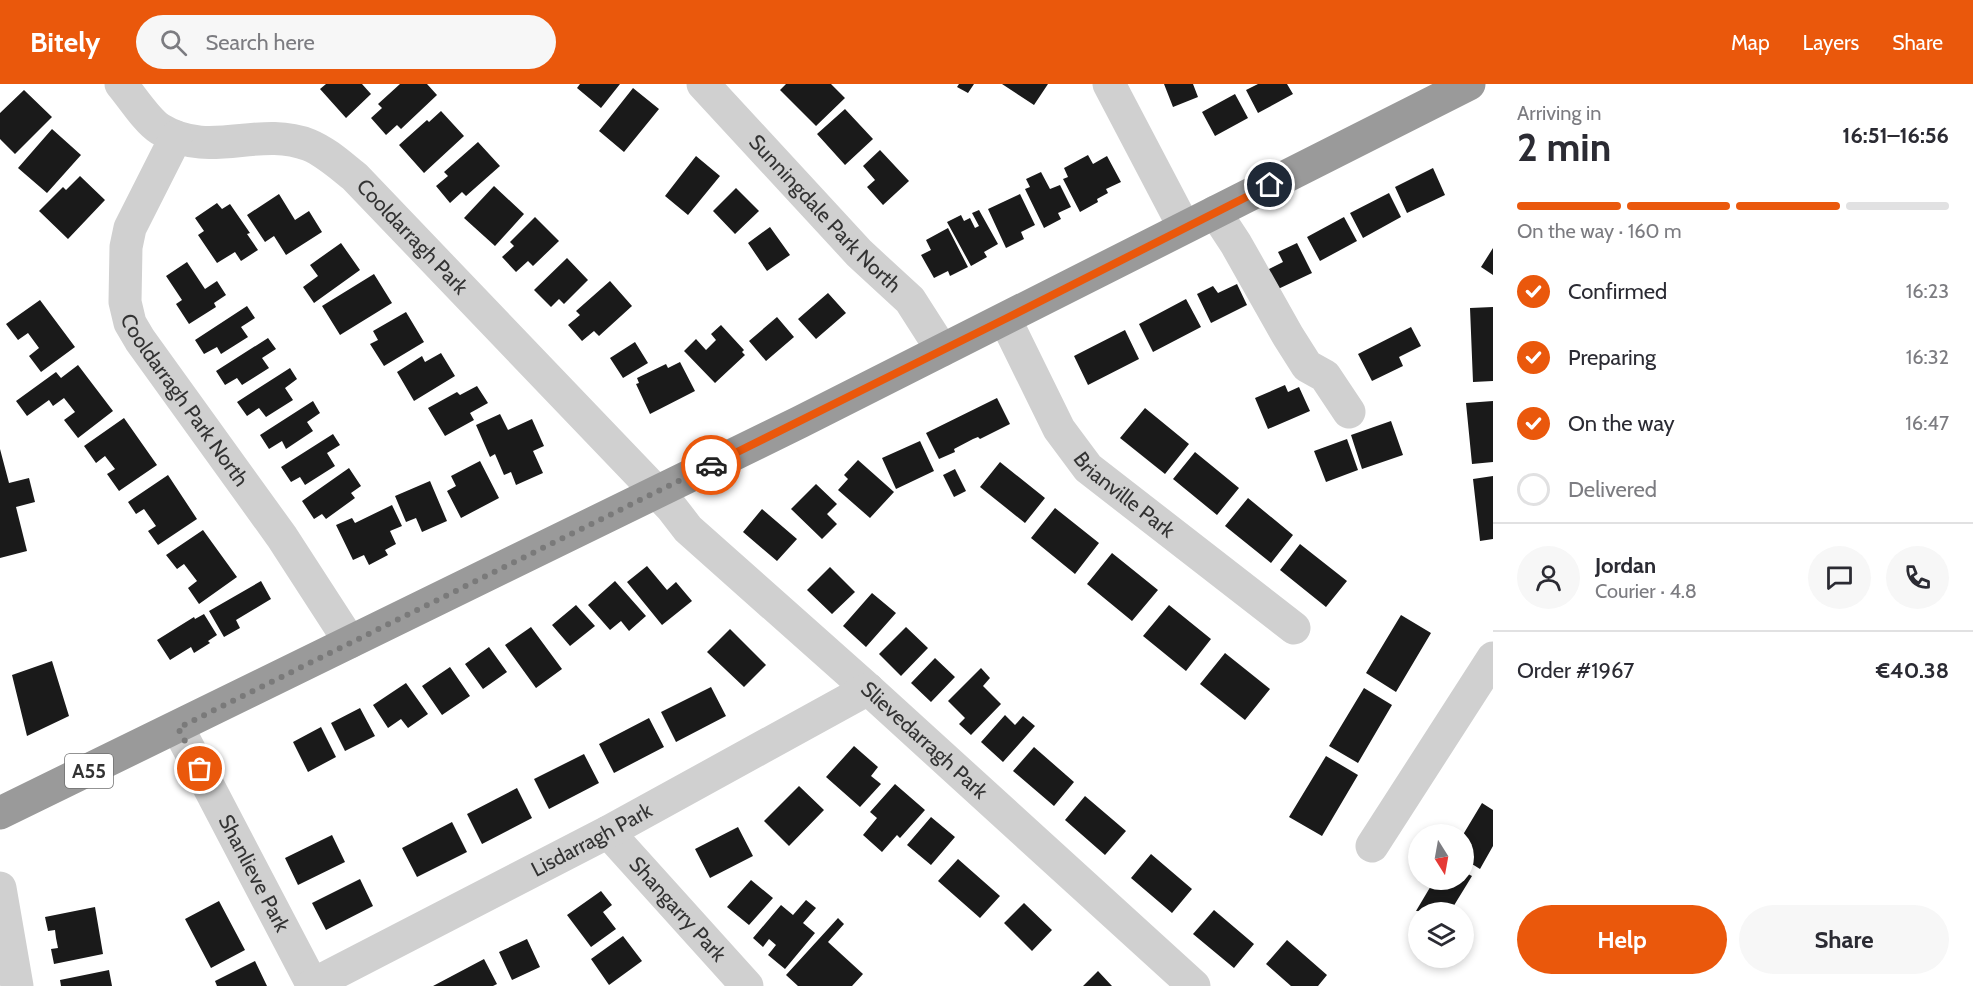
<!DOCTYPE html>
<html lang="en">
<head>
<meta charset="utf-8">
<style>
	body { margin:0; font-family:Cabin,sans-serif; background:#f7f7f7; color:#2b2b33; height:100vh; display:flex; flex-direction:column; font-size:22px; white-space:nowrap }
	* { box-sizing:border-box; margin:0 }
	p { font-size:20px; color:#7c7c81 }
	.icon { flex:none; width:33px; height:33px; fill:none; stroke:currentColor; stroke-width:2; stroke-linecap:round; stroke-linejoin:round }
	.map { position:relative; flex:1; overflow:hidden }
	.drawer { display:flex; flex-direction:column; background:#fff; width:480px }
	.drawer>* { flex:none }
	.needle { width:39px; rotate:169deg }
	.controls { position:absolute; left:1408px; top:740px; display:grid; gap:12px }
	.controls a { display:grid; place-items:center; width:66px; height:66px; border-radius:50%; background:#fff; box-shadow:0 3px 9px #0003; font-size:30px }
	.pin { position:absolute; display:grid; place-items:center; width:51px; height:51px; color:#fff; margin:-26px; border:3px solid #fff; border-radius:50%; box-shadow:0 2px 6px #0007 }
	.courier { position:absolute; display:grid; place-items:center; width:60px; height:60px; margin:-30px; border:4px solid #ea580c; border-radius:50%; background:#fff; color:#222; box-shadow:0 2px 8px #0007 }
	.headline em { font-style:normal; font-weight:700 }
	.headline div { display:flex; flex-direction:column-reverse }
	.headline { display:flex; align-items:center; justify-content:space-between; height:102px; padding:0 24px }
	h1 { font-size:39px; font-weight:700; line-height:45px }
	.bar { display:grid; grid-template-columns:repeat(4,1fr); gap:9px 6px; align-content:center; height:72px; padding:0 24px }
	.bar i { height:8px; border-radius:4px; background:#e1e1e2 }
	.bar .on { background:#ea580c }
	.bar p { grid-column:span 4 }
	.line { display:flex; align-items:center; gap:15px; padding:0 24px; border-top:2px solid #e1e1e2 }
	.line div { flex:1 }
	.round { display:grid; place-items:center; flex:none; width:63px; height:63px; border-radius:32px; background:#f7f7f7 }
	ol { padding:0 24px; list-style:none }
	li { display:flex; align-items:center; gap:18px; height:66px }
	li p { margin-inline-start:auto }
	li .icon { padding:6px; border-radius:50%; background:#ea580c; color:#fff; stroke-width:4 }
	li:last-child { color:#7c7c81 }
	li i { width:33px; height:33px; border:3px solid #e1e1e2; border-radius:50% }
	.primary-button { display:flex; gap:12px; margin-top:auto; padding:12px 24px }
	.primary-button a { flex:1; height:69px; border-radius:36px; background:#ea580c; color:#fff; font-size:24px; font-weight:700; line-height:69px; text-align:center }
	.primary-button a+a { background:#f7f7f7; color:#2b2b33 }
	header { display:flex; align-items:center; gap:36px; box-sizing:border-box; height:84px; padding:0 30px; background:#ea580c; color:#fff }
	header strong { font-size:28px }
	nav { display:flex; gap:33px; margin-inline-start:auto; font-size:21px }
	.search { width:420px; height:54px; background:#f7f7f7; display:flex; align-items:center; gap:15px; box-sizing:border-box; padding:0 21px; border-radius:33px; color:#7c7c81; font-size:22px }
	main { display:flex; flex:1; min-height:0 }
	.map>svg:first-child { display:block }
	.building { fill:#1a1a1a }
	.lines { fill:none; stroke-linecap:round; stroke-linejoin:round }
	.minor { stroke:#d0d0d0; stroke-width:33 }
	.highway { stroke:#9a9a9a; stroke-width:33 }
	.done { stroke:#7a7a7a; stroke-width:6; stroke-dasharray:0 10.8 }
	.route { stroke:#ea580c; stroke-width:8 }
	.labels { text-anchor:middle; stroke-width:6; stroke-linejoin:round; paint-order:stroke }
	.shield { fill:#fff; stroke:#707070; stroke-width:1.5 }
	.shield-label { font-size:20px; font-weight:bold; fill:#333 }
	.street-label { font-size:21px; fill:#333; stroke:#fff }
</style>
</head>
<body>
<header>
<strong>Bitely</strong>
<div class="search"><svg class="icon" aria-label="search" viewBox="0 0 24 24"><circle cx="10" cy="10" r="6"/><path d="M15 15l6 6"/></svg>Search here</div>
<nav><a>Map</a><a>Layers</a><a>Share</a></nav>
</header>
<main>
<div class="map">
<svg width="1493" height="902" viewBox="0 0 1493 902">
	<rect width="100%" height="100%" fill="#fff"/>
	<path class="building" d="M326,0H362L371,10L346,34L320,5Z
		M400,0H427L437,11L401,45L397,41L386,51L371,34L382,24L378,20Z
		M580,0H620L601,24L577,4Z
		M786,0H831L845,14L816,42L780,6Z
		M959,0H974L968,9L957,3Z
		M1002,0H1048L1034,21Z
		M1164,0H1193L1198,13L1173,23Z
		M1258,0H1287L1293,10L1258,29L1246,6Z
		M633,4L659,25L624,68L599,47Z
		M24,6L52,33L15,70L0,55V29Z
		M1235,10L1248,34L1215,52L1202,28Z
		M845,25L873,55L845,81L817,50Z
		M441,27L464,52L424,89L399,61L427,36L429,38Z
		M52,45L81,71L47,109L18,84Z
		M478,58L500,82L466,112L462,108L450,119L436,102L448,92L444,88Z
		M880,66L909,97L883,121L867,103L875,96L863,82Z
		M1088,71L1093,80L1107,72L1121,98L1106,105L1108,109L1097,115L1098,118L1080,128L1063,95L1068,93L1064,84Z
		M696,72L720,92L688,131L665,112Z
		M1433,84L1445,111L1407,129L1395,103Z
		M1041,88L1050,105L1060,101L1071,123L1058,129L1061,135L1044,144L1025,105L1030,103L1026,95Z
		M80,92L105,116L68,155L39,127L63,103L66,106Z
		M494,102L524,130L495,162L464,134Z
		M736,104L759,127L735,150L713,127Z
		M1389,109L1401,133L1363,154L1350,129Z
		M279,110L295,136L309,127L322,148L286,171L274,152L265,158L247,131Z
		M1020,110L1035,141L1021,148L1024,155L1006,164L988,125Z
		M217,119L222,125L230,120L250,149L247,150L258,166L241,177L235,168L217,179L198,151L204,147L195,134Z
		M979,126L998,160L984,168L987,173L971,182L947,138L961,131L964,137L970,134L975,144L979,142L972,129Z
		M535,133L559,157L533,182L528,177L516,188L502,173L514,162L510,158Z
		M1344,133L1357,157L1320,177L1307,153Z
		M770,143L790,171L767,187L748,159Z
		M948,144L968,183L950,192L948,187L934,194L921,171L931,166L926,156Z
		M341,159L360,186L314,219L303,203L318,192L310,181Z
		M1297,159L1312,189L1276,206L1267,186L1283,178L1278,168Z
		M1493,164V191L1481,183Z
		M567,174L588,196L564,220L559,215L551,223L534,206Z
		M187,178L205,205L217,197L226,211L214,219L216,223L189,240L176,220L182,216L166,192Z
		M374,190L392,219L340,251L322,222Z
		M610,197L632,222L599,252L594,247L582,257L568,241L580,231L576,227Z
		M1237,200L1247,221L1211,239L1197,210L1213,202L1218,209Z
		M828,209L846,229L816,255L798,235Z
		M1186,215L1201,243L1153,268L1139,240Z
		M40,216L75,263L41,288L29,272L39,264L28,249L18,256L6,240Z
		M247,222L255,234L241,243L248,253L221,270L217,263L204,270L195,256Z
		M1493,223V297L1473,298L1470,224Z
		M406,228L424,258L384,282L370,260L378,256L373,247Z
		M777,233L794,253L766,277L749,257Z
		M721,241L744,266L742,268L745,271L715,299L684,267L696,255L706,266L716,256L711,250Z
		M1411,243L1421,262L1399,273L1403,282L1372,297L1358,270Z
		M1125,246L1139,275L1088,301L1074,272Z
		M268,254L276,265L262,274L269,284L242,301L237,294L225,301L216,287Z
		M635,258L648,279L623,294L610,274Z
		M441,269L455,292L414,317L397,288L422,272L425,278Z
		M680,278L695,307L650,330L636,300L639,299L637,294L666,280L668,284Z
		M78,281L113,327L78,354L64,336L75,328L64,314L53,322L49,316L27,332L16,317L56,288L61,294Z
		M290,284L297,295L285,304L293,316L266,333L259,324L247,332L237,318Z
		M1285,301L1288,308L1299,303L1310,327L1268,345L1255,314Z
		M477,302L488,319L470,329L474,336L445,352L428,324L457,308L460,311Z
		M997,314L1010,340L980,355L978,353L973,355L954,365L955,368L939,375L926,349Z
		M313,317L320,329L307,338L313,347L286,365L282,357L269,365L260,351Z
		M1493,317V378L1472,380L1466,319Z
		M1145,324L1189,360L1165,390L1120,354Z
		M500,330L508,346L532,335L544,362L533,367L543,389L516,401L511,388L504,391L495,370L490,373L476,341Z
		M124,334L157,381L119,407L107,390L115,385L105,372L96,379L84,362Z
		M1391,337L1403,371L1362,385L1351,351Z
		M333,350L340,361L327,369L335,382L305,401L300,393L291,398L281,383Z
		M1347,355L1358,386L1326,398L1314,367Z
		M920,357L934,387L896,405L882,374Z
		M0,365L9,399L29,394L35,418L16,423L27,467L0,474Z
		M1195,368L1239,404L1217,431L1173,395Z
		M858,376L894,408L870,434L838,406L848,395L844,391Z
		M480,377L499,414L461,434L447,407L456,402L451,392Z
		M1000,378L1045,414L1025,439L980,403Z
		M349,384L361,402L351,409L355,414L326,435L322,430L314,435L302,417Z
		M955,385L966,407L954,413L943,391Z
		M168,391L197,435L158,461L148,447L156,442L144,425L136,430L128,418Z
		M1493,392V455L1480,457L1473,395Z
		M430,397L447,437L422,448L416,434L406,438L395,412Z
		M816,400L837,420L827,430L837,440L822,455L791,425Z
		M1248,414L1293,451L1271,479L1225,442Z
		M392,421L402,442L390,447L396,460L385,466L388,471L369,481L364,471L353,476L336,441L352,434L355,439Z
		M1055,424L1099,459L1075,490L1031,454Z
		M762,425L797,455L777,477L743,448Z
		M203,446L237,493L199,520L188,504L197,497L184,480L177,485L166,471Z
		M1300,460L1347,497L1326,523L1280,486Z
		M1112,469L1158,506L1132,537L1087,500Z
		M647,482L667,506L676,498L692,517L662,541L627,498Z
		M830,483L855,508L832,530L807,506Z
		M261,497L271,515L236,536L240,544L224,553L209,527Z
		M615,497L646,532L629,547L621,537L610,546L588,521Z
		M872,509L896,529L866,563L843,542Z
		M576,521L595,542L570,562L552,541Z
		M1169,521L1211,555L1186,587L1143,552Z
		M204,530L217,551L208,557L210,559L194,569L191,563L170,576L157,556L194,533L195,535Z
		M1401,531L1431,549L1396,608L1366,589Z
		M531,543L562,585L536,604L505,561Z
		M906,543L928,564L901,592L879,570Z
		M730,545L766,581L744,603L707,568Z
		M489,563L507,588L483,605L465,580Z
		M1225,569L1270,605L1245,636L1200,600Z
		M935,574L955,593L931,618L911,599Z
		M52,577L69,632L27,652L12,591Z
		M450,583L470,612L442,631L422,602Z
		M981,584L990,594L983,602L1001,620L971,651L959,640L965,634L948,617Z
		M406,599L428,630L408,644L401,635L388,644L373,621Z
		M711,603L726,632L676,658L661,628Z
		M1364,604L1392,621L1358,679L1329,662Z
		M360,624L375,652L345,667L331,639Z
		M1005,631L1015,641L1023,632L1035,642L1003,678L981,658Z
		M649,634L664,663L614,689L599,660Z
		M321,643L336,673L308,688L293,658Z
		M854,662L878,683L871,692L881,700L860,723L826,693Z
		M1034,663L1074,698L1054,722L1013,687Z
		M584,670L599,699L549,725L534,695Z
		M1326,672L1358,691L1322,752L1289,733Z
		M895,700L925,726L900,754L897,751L882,768L863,751L877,734L870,728Z
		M799,702L824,726L789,762L764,737Z
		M517,704L532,734L482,760L467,730Z
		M1085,712L1126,747L1105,771L1065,736Z
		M1482,719L1493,726V762L1480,785L1464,775V749Z
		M931,733L955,753L931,781L907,761Z
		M452,738L467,768L417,793L402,764Z
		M738,743L753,772L710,794L695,765Z
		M332,751L345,778L298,801L285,774Z
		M1151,770L1192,805L1172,829L1131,794Z
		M958,775L1000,812L980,834L938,797Z
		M1464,788L1472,792L1450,828L1416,827L1435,795H1464Z
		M360,795L373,822L326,846L312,819Z
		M751,796L773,814L749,841L727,823Z
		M601,807L612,821L603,828L616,845L591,863L567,831Z
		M806,816L816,824L803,839L815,849L785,885L768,871L776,861L769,855L763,863L753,854L781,821L793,831Z
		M219,817L245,866L211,884L185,835Z
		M1024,819L1052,846L1032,867L1004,839Z
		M95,823L103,870L54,880L51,865L58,864L56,854L55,846L48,847L45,833Z
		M1214,826L1254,860L1234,884L1193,850Z
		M838,834L844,840L828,858L863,890L852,902H798L786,891Z
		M623,852L642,877L609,901L591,875Z
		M527,855L540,883L512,896L499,868Z
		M1287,856L1327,891L1318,902H1291L1266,880Z
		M484,875L497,900L493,902H433Z
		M255,877L267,902H217L215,897Z
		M109,886L112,902H61L60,896Z
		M1098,887L1112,902H1083Z"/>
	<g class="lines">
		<g class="minor">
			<path id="s1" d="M121,0C132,13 147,37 160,45C210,76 258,41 309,61C326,68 341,82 355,93L671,423L688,445L868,605L1194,902"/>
			<path id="s2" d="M703,0L859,169L910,216L942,266"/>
			<path d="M1109,0L1184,143"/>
			<path id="s3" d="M176,53L130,144L126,163L125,218L130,239L140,256L282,453L350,558"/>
			<path d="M1215,128L1236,160L1288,252L1307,282L1325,292L1349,328"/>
			<path id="s4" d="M1005,235L1059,345L1088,384L1294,544"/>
			<path id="s5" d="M178,644L313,902"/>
			<path id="s6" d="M608,748L747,902"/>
			<path d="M1372,762L1493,574"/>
			<path d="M0,804L17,902"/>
			<path id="s7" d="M312,901L608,748L868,605"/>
		</g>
		<path class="highway" d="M0,729L800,338L1469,0"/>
	</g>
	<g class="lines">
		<path class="done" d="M200,685L178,644L711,381"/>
		<path class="route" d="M711,381L1005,235L1270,101"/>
	</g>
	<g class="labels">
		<rect class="shield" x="65" y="670" width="48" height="34" rx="4.5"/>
		<g class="shield-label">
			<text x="89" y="694">A55</text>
		</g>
		<g class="street-label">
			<text dy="7" stroke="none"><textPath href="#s2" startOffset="178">Sunningdale Park North</textPath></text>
			<text dy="7" stroke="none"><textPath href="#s1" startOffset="351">Cooldarragh Park</textPath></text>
			<text dy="7" stroke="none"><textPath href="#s3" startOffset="292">Cooldarragh Park North</textPath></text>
			<text dy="7" stroke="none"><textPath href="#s4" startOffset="216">Brianville Park</textPath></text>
			<text dy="7" stroke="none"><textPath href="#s1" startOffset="1070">Slievedarragh Park</textPath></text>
			<text dy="7" stroke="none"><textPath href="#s7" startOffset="315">Lisdarragh Park</textPath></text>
			<text dy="7" stroke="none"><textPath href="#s5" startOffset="164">Shanlieve Park</textPath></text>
			<text dy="7" stroke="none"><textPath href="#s6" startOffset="104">Shangarry Park</textPath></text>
		</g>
	</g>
</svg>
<div class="controls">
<a><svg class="needle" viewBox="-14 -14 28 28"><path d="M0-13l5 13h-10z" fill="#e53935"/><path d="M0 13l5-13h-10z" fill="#7c7c81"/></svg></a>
<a><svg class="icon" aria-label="layers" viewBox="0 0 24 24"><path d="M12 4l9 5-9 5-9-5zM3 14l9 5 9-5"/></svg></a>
</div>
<div class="pin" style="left:200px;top:685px;background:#ea580c"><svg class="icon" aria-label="bag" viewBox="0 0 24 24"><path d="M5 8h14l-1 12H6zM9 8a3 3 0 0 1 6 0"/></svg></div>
<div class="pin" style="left:1270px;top:101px;background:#1f2937"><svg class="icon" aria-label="home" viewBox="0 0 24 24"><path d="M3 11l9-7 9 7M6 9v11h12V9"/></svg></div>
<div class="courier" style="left:711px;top:381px"><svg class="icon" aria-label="car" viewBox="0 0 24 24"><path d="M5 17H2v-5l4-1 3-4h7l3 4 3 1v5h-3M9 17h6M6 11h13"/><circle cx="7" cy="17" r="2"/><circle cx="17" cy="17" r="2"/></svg></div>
</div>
<section class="drawer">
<div class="headline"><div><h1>2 min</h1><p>Arriving in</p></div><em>16:51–16:56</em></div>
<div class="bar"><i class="on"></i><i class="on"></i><i class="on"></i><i></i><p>On the way · 160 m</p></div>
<ol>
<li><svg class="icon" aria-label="check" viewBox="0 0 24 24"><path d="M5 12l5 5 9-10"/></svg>Confirmed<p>16:23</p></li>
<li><svg class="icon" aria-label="check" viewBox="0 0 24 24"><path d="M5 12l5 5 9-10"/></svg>Preparing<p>16:32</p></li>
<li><svg class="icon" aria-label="check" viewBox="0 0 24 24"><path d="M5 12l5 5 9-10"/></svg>On the way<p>16:47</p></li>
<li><i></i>Delivered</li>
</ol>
<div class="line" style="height:108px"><a class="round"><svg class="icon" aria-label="person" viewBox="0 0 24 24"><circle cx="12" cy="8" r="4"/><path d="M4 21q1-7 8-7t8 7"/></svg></a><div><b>Jordan</b><p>Courier · 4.8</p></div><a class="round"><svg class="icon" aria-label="chat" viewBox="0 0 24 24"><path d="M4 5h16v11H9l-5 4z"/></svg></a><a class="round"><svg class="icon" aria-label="phone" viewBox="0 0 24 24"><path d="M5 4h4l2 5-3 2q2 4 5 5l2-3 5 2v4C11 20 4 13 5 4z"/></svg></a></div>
<div class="line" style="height:78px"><div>Order #1967</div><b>€40.38</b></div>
<div class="primary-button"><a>Help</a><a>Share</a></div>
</section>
</main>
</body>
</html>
